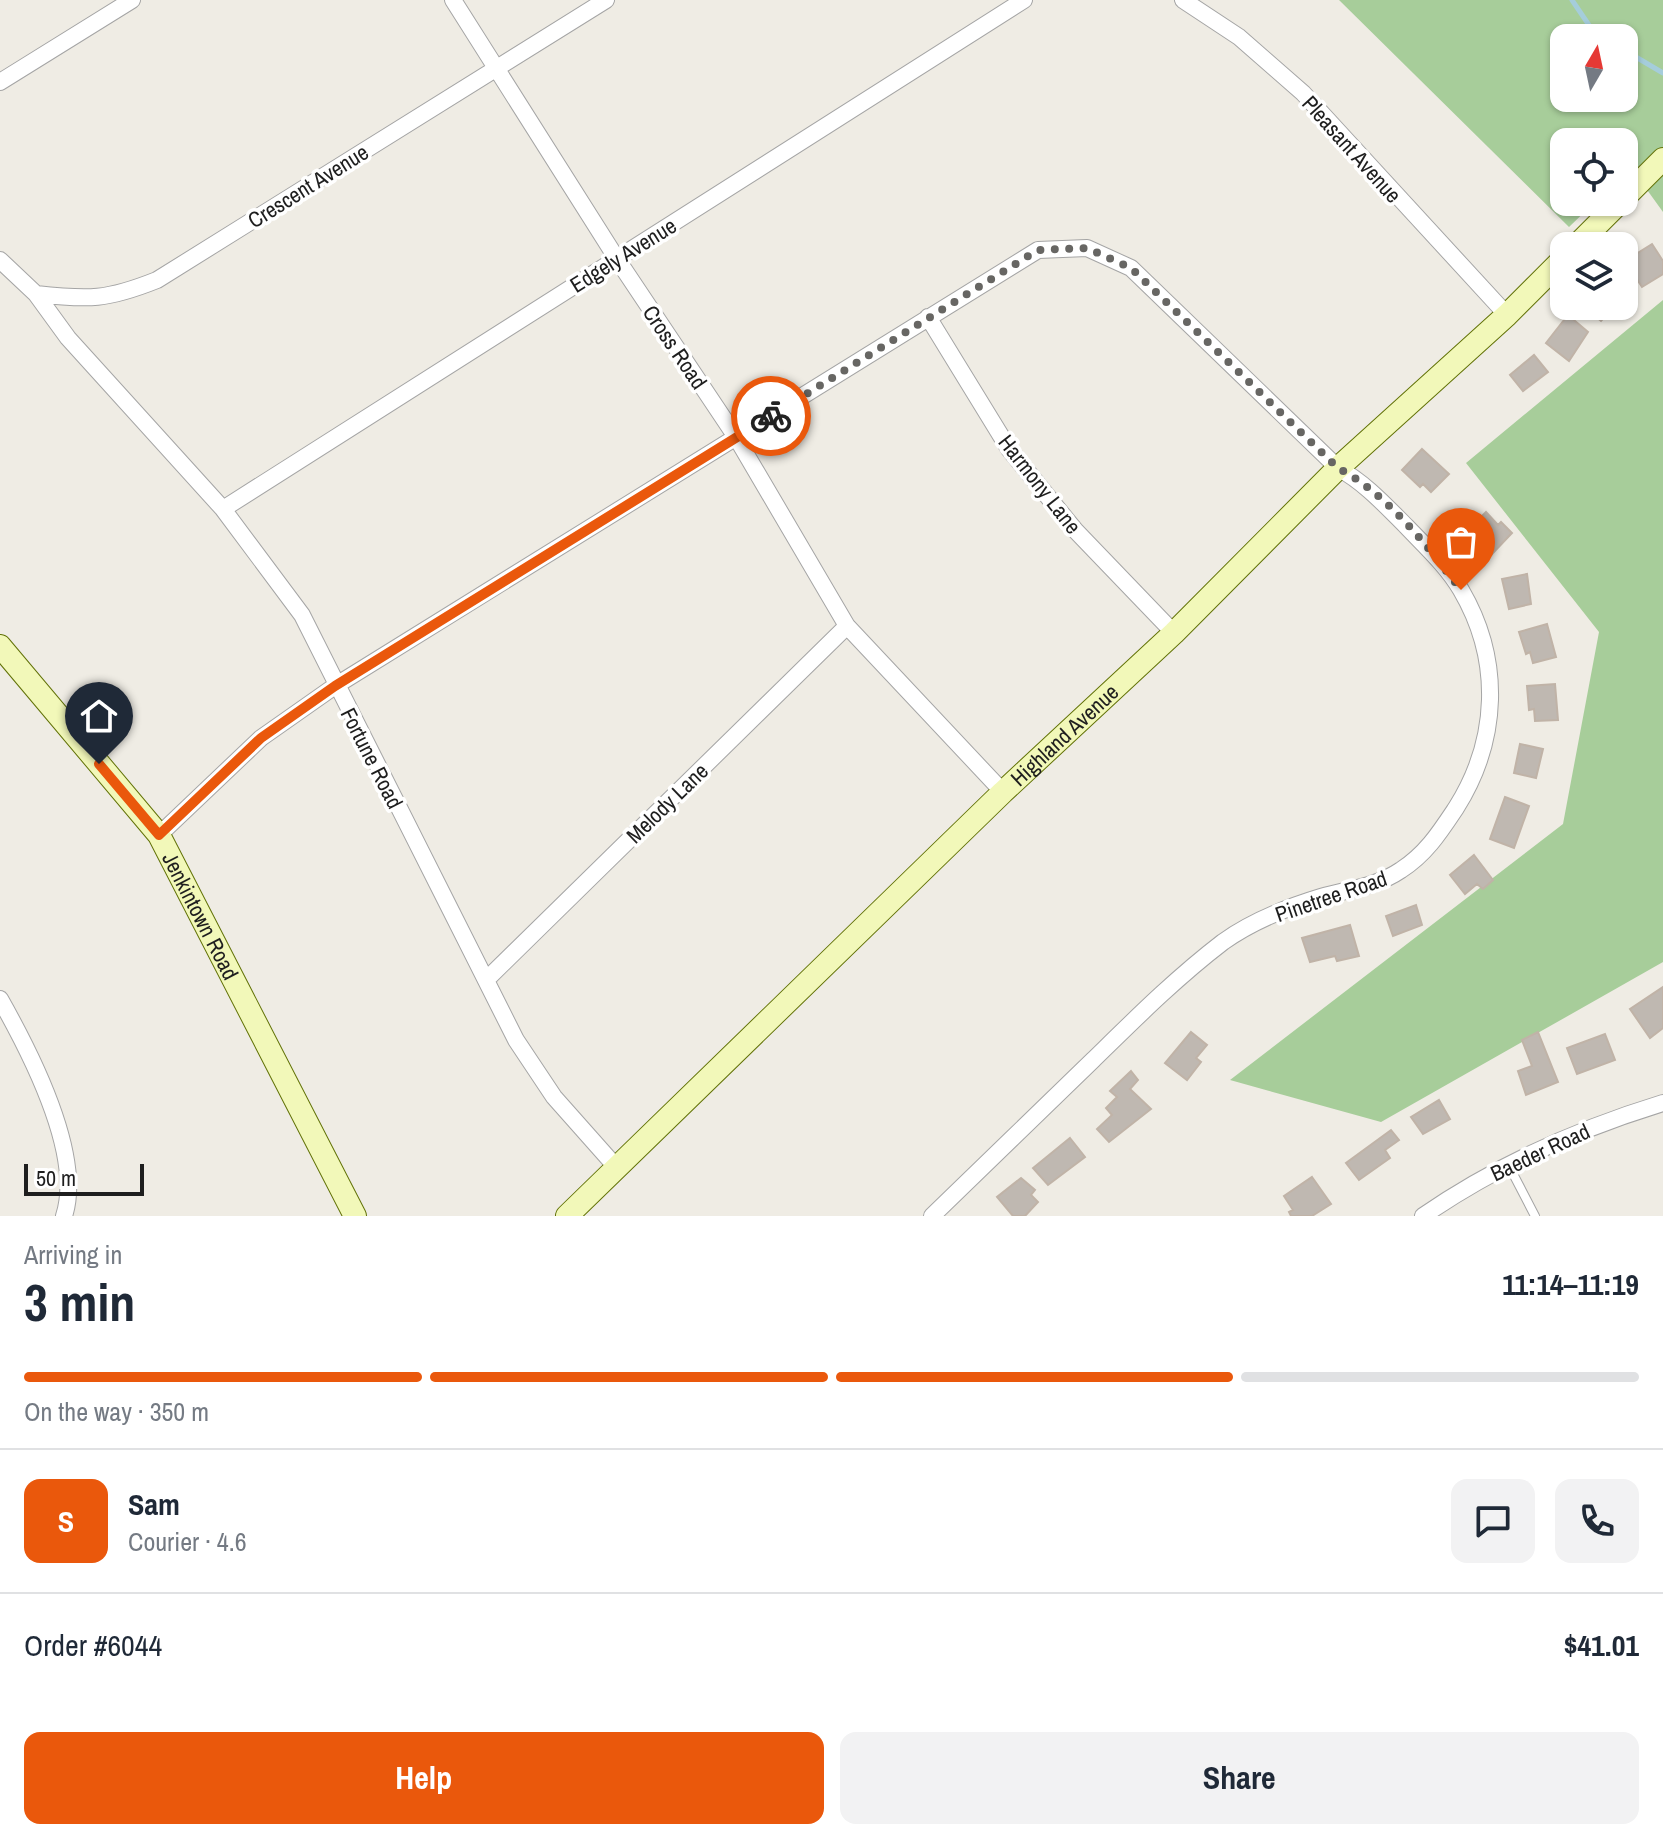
<!DOCTYPE html>
<html lang="en">
<head>
<meta charset="utf-8">
<style>
	body { margin:0; font-family:"Archivo Narrow",sans-serif; background:#f2f2f3; color:#1f2937; height:100vh; display:flex; flex-direction:column; font-size:30px; white-space:nowrap }
	* { box-sizing:border-box; margin:0 }
	p { font-size:26px; color:#747a83 }
	.icon { flex:none; width:44px; height:44px; fill:none; stroke:currentColor; stroke-width:2; stroke-linecap:round; stroke-linejoin:round }
	.map { position:relative; height:1216px; overflow:hidden }
	.sheet { display:flex; flex-direction:column; background:#fff; flex:1 }
	.sheet>* { flex:none }
	.needle { width:52px; rotate:9deg }
	.fabs { position:absolute; left:1550px; top:24px; display:grid; gap:16px }
	.fabs a { display:grid; place-items:center; width:88px; height:88px; border-radius:16px; background:#fff; box-shadow:0 2px 6px #0004; font-size:40px }
	.scale { position:absolute; left:24px; bottom:20px; width:120px; box-sizing:border-box; padding-left:8px; border:4px solid #1e1e1e; border-top:0; font-size:22px; line-height:28px; white-space:nowrap; color:#1e1e1e; -webkit-text-stroke:6px #fff; paint-order:stroke }
	.pin { position:absolute; display:grid; place-items:center; width:68px; height:68px; color:#fff; margin:-82px -34px; border-radius:50% 50% 50% 0; rotate:-45deg; box-shadow:0 0 8px #0007 }
	.pin .icon { rotate:45deg }
	.courier { position:absolute; display:grid; place-items:center; width:80px; height:80px; margin:-40px; border:6px solid #ea580c; border-radius:50%; background:#fff; color:#222; box-shadow:0 2px 10px #0007 }
	.summary em { font-style:normal; font-weight:800 }
	.summary div { display:flex; flex-direction:column-reverse }
	.summary { display:flex; align-items:center; justify-content:space-between; height:136px; padding:0 24px }
	h1 { font-size:52px; font-weight:800; line-height:60px }
	.bar { display:grid; grid-template-columns:repeat(4,1fr); gap:12px 8px; align-content:center; height:96px; padding:0 24px }
	.bar i { height:10px; border-radius:6px; background:#e0e1e3 }
	.bar .current { background:#ea580c }
	.bar p { grid-column:span 4 }
	.line { display:flex; align-items:center; gap:20px; padding:0 24px; border-top:2px solid #e0e1e3 }
	.line div { flex:1 }
	.round { display:grid; place-items:center; flex:none; width:84px; height:84px; border-radius:16px; background:#f2f2f3 }
	.button { display:flex; gap:16px; margin-top:auto; padding:16px 24px }
	.button a { flex:1; height:92px; border-radius:16px; background:#ea580c; color:#fff; font-size:32px; font-weight:800; line-height:92px; text-align:center }
	.button a+a { background:#f2f2f3; color:#1f2937 }
	.map>svg:first-child { display:block }
	.forest { fill:#a7cd9a; fill-rule:evenodd }
	.lines { fill:none; stroke-linecap:round; stroke-linejoin:round }
	.stream { stroke:#a5cddb; stroke-width:5 }
	.building { fill:#bfb8b1; stroke:#c0b3a7; stroke-width:2 }
	.lane-casing { stroke:#a5a5a5; stroke-width:10 }
	.street-casing { stroke:#a5a5a5; stroke-width:18 }
	.secondary-casing { stroke:#627207; stroke-width:24 }
	.lane { stroke:#fff; stroke-width:8 }
	.street { stroke:#fff; stroke-width:16 }
	.secondary { stroke:#f2f8b9; stroke-width:22 }
	.done { stroke:#676663; stroke-width:8; stroke-dasharray:0 14.4 }
	.route { stroke:#ea580c; stroke-width:10 }
	.labels { text-anchor:middle; stroke-width:7; stroke-linejoin:round; paint-order:stroke }
	.street-label { font-size:22px; fill:#1e1e1e; stroke:#fff }
</style>
</head>
<body>
<div class="map">
<svg width="1663" height="1216" viewBox="0 0 1663 1216">
	<rect width="100%" height="100%" fill="#efece4"/>
	<path class="forest" d="M1339,0H1663V212L1632,169L1624,175V142H1564V202H1595L1569,227ZM1564,38H1624V98H1564Z
		M1663,300V962L1381,1122L1230,1080L1563,824L1599,632L1466,463Z"/>
	<g class="lines">
		<path class="stream" d="M1572,0L1595,34L1603,38
			M1624,50L1663,73"/>
	</g>
	<path class="building" d="M1652,244L1663,261V274L1642,287L1625,261Z
		M1583,306H1615L1601,321Z
		M1568,315L1588,332L1569,361L1546,343Z
		M1534,355L1548,372L1523,391L1510,375Z
		M1422,449L1449,474L1431,492L1423,484L1420,487L1402,470Z
		M1486,512L1498,525L1501,522L1512,533L1492,554L1484,546L1480,549L1465,533Z
		M1527,574L1531,604L1509,609L1502,579Z
		M1547,624L1556,657L1533,663L1530,652L1526,654L1519,632Z
		M1555,684L1558,720L1535,721L1534,709L1529,710L1527,686Z
		M1520,744L1543,749L1536,778L1514,773Z
		M1505,797L1529,806L1514,848L1490,839Z
		M1474,855L1493,880L1483,889L1477,884L1465,894L1450,875Z
		M1416,905L1422,925L1393,936L1386,916Z
		M1350,925L1359,956L1337,961L1335,956L1310,962L1302,938Z
		M1663,987V1028L1650,1038L1630,1009Z
		M1191,1032L1207,1045L1196,1058L1201,1062L1187,1080L1165,1063Z
		M1538,1032L1558,1082L1526,1095L1518,1071L1532,1066L1522,1040Z
		M1605,1034L1615,1060L1577,1074L1567,1048Z
		M1131,1071L1138,1080L1130,1089L1151,1109L1109,1142L1097,1129L1112,1115L1106,1108L1117,1097L1110,1091Z
		M1439,1100L1450,1119L1423,1134L1411,1117Z
		M1391,1130L1399,1140L1385,1150L1390,1158L1359,1180L1346,1163Z
		M1070,1138L1085,1157L1048,1185L1033,1168Z
		M1312,1177L1331,1204L1312,1216H1291L1289,1212L1293,1210L1284,1196Z
		M1021,1178L1035,1190L1031,1195L1038,1202L1025,1216H1013L997,1197Z"/>
	<g class="lines">
		<defs>
			<path id="lane" d="M1509,1166L1535,1216"/>
			<path id="street" d="M453,0L617,259L736,437L847,626L1003,792
				M1183,0L1239,37L1303,93L1507,315
				M0,82L132,0
				M0,260L36,294L68,338L223,509L302,615L516,1040L554,1097L617,1168
				M36,294C89,300 107,300 157,280L606,0
				M928,317L1009,449L1075,530L1174,633
				M223,509L1024,0
				M159,835L261,738L335,686L1038,250L1087,248L1131,268L1338,468C1365,483 1384,504 1406,526C1425,546 1447,566 1461,590C1502,660 1499,740 1456,808C1440,832 1426,854 1401,870C1376,887 1349,889 1321,897C1288,907 1251,922 1223,942C1176,978 1135,1019 1093,1060C1039,1112 986,1164 932,1216
				M486,980L847,626
				M0,999C30,1052 84,1155 64,1216
				M1423,1216C1497,1165 1578,1129 1663,1103"/>
			<g id="secondary">
				<path d="M1624,198L1663,159"/>
				<path d="M1576,246L1620,202"/>
				<path id="s1" d="M0,646L159,835L355,1216"/>
				<path id="s2" d="M567,1216L1003,792L1174,633L1338,468L1507,315L1564,258"/>
			</g>
		</defs>
		<use href="#lane" class="lane-casing"/>
		<use href="#street" class="street-casing"/>
		<use href="#secondary" class="secondary-casing"/>
		<use href="#lane" class="lane"/>
		<use href="#street" class="street"/>
		<use href="#secondary" class="secondary"/>
	</g>
	<g class="lines">
		<path class="done" d="M771,416L1038,250L1087,248L1131,268L1338,468C1387,494 1427,545 1461,590"/>
		<path class="route" d="M99,764L159,835L261,738L335,686L771,416"/>
	</g>
	<g class="labels">
		<g class="street-label">
			<text transform="translate(1352 149) rotate(48)" y="8">Pleasant Avenue</text>
			<text transform="translate(308 186) rotate(-32)" y="8">Crescent Avenue</text>
			<text transform="translate(623 255) rotate(-32)" y="8">Edgely Avenue</text>
			<text transform="translate(675 347) rotate(56)" y="8">Cross Road</text>
			<text transform="translate(1040 484) rotate(52)" y="8">Harmony Lane</text>
			<text dy="8" stroke="none"><textPath href="#s2" startOffset="692">Highland Avenue</textPath></text>
			<text transform="translate(372 758) rotate(63)" y="8">Fortune Road</text>
			<text transform="translate(667 803) rotate(-44)" y="8">Melody Lane</text>
			<text transform="translate(1331 896) rotate(-19)" y="8">Pinetree Road</text>
			<text dy="8" stroke="none"><textPath href="#s1" startOffset="338">Jenkintown Road</textPath></text>
			<text transform="translate(1540 1152) rotate(-25)" y="8">Baeder Road</text>
		</g>
	</g>
</svg>
<div class="fabs">
<a><svg class="needle" viewBox="-14 -14 28 28"><path d="M0-13l5 13h-10z" fill="#e53935"/><path d="M0 13l5-13h-10z" fill="#747a83"/></svg></a>
<a><svg class="icon" aria-label="locate" viewBox="0 0 24 24"><circle cx="12" cy="12" r="6"/><path d="M12 2v4M12 18v4M2 12h4M18 12h4"/></svg></a>
<a><svg class="icon" aria-label="layers" viewBox="0 0 24 24"><path d="M12 4l9 5-9 5-9-5zM3 14l9 5 9-5"/></svg></a>
</div>
<div class="scale">50 m</div>
<div class="pin" style="left:1461px;top:590px;background:#ea580c"><svg class="icon" aria-label="bag" viewBox="0 0 24 24"><path d="M5 8h14l-1 12H6zM9 8a3 3 0 0 1 6 0"/></svg></div>
<div class="pin" style="left:99px;top:764px;background:#1f2937"><svg class="icon" aria-label="home" viewBox="0 0 24 24"><path d="M3 11l9-7 9 7M6 9v11h12V9"/></svg></div>
<div class="courier" style="left:771px;top:416px"><svg class="icon" aria-label="bike" viewBox="0 0 24 24"><circle cx="6" cy="16" r="4"/><circle cx="18" cy="16" r="4"/><path d="M6 16l4-8h5l3 8M10 8l3 8H6M13 5h3"/></svg></div>
</div>
<section class="sheet">
<div class="summary"><div><h1>3 min</h1><p>Arriving in</p></div><em>11:14–11:19</em></div>
<div class="bar"><i class="current"></i><i class="current"></i><i class="current"></i><i></i><p>On the way · 350 m</p></div>
<div class="line" style="height:144px"><b class="round" style="background:#ea580c;color:#fff">S</b><div><b>Sam</b><p>Courier · 4.6</p></div><a class="round"><svg class="icon" aria-label="chat" viewBox="0 0 24 24"><path d="M4 5h16v11H9l-5 4z"/></svg></a><a class="round"><svg class="icon" aria-label="phone" viewBox="0 0 24 24"><path d="M5 4h4l2 5-3 2q2 4 5 5l2-3 5 2v4C11 20 4 13 5 4z"/></svg></a></div>
<div class="line" style="height:104px"><div>Order #6044</div><b>$41.01</b></div>
<div class="button"><a>Help</a><a>Share</a></div>
</section>
</body>
</html>
